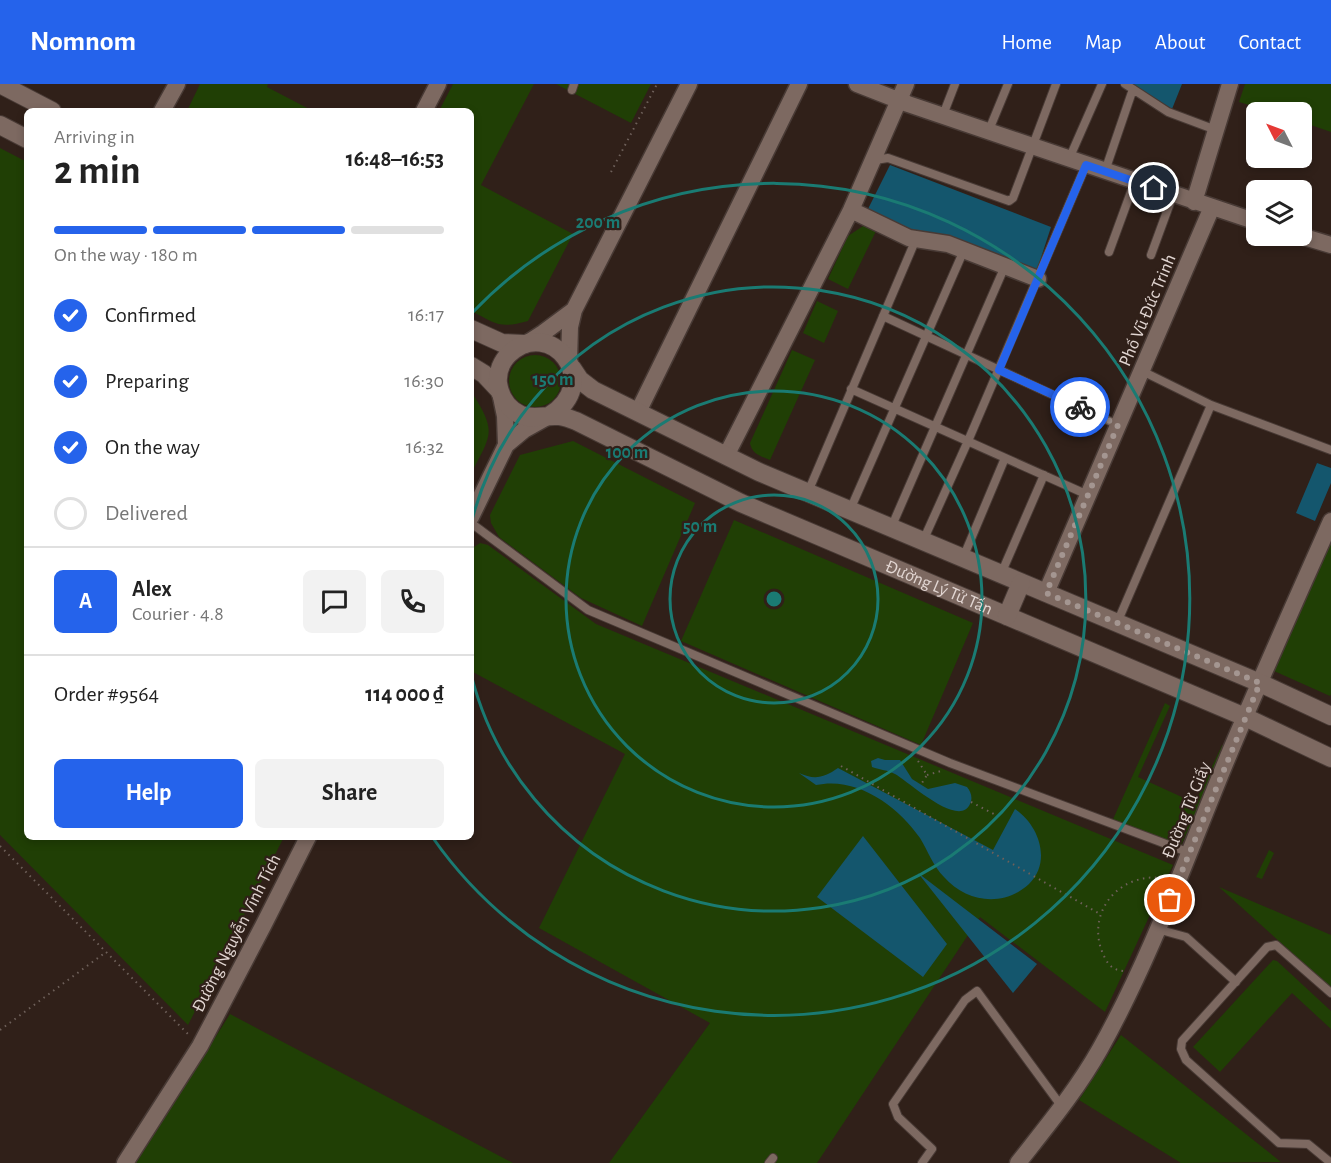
<!DOCTYPE html>
<html lang="en">
<head>
<meta charset="utf-8">
<style>
	body { margin:0; font-family:"Alegreya Sans",sans-serif; background:#f2f2f2; color:#222; height:100vh; display:flex; flex-direction:column; font-size:22px; white-space:nowrap }
	* { box-sizing:border-box; margin:0 }
	p { font-size:20px; color:#767676 }
	.icon { flex:none; width:33px; height:33px; fill:none; stroke:currentColor; stroke-width:2; stroke-linecap:round; stroke-linejoin:round }
	.map { position:relative; flex:1; overflow:hidden }
	.side { position:absolute; left:24px; top:24px; width:450px; height:732px; display:flex; flex-direction:column; background:#fff; border-radius:9px; box-shadow:0 3px 9px #0003 }
	.side>* { flex:none }
	.needle { width:39px; rotate:312deg }
	.tools { position:absolute; left:1246px; top:18px; display:grid; gap:12px }
	.tools a { display:grid; place-items:center; width:66px; height:66px; border-radius:9px; background:#fff; box-shadow:0 3px 9px #0003; font-size:30px }
	.pin { position:absolute; display:grid; place-items:center; width:51px; height:51px; color:#fff; margin:-26px; border:3px solid #fff; border-radius:50%; box-shadow:0 2px 6px #0007 }
	.courier { position:absolute; display:grid; place-items:center; width:60px; height:60px; margin:-30px; border:4px solid #2563eb; border-radius:50%; background:#fff; color:#222; box-shadow:0 2px 8px #0007 }
	.overview em { font-style:normal; font-weight:700 }
	.overview div { display:flex; flex-direction:column-reverse }
	.overview { display:flex; align-items:center; justify-content:space-between; height:102px; padding:0 30px }
	h1 { font-size:39px; font-weight:700; line-height:45px }
	.bar { display:grid; grid-template-columns:repeat(4,1fr); gap:9px 6px; align-content:center; height:72px; padding:0 30px }
	.bar i { height:8px; border-radius:4px; background:#e0e0e0 }
	.bar .current { background:#2563eb }
	.bar p { grid-column:span 4 }
	.line { display:flex; align-items:center; gap:15px; padding:0 30px; border-top:2px solid #e0e0e0 }
	.line div { flex:1 }
	.round { display:grid; place-items:center; flex:none; width:63px; height:63px; border-radius:9px; background:#f2f2f2 }
	ol { padding:0 30px; list-style:none }
	li { display:flex; align-items:center; gap:18px; height:66px }
	li p { margin-inline-start:auto }
	li .icon { padding:6px; border-radius:50%; background:#2563eb; color:#fff; stroke-width:4 }
	li:last-child { color:#767676 }
	li i { width:33px; height:33px; border:3px solid #e0e0e0; border-radius:50% }
	.cta { display:flex; gap:12px; margin-top:auto; padding:12px 30px }
	.cta a { flex:1; height:69px; border-radius:9px; background:#2563eb; color:#fff; font-size:24px; font-weight:700; line-height:69px; text-align:center }
	.cta a+a { background:#f2f2f2; color:#222 }
	header { display:flex; align-items:center; gap:36px; box-sizing:border-box; height:84px; padding:0 30px; background:#2563eb; color:#fff }
	header strong { font-size:28px }
	nav { display:flex; gap:33px; margin-inline-start:auto; font-size:21px }
	.map>svg:first-child { display:block }
	.green { fill:#203f05 }
	.water { fill:#14566d }
	.lines { fill:none; stroke-linecap:round; stroke-linejoin:round }
	.lane-casing { stroke:#483a35; stroke-width:10 }
	.street-casing { stroke:#483a35; stroke-width:19 }
	.secondary-casing { stroke:#483a35; stroke-width:20 }
	.path { stroke:#6e605a; stroke-width:2; stroke-dasharray:1.5 4.5; stroke-linecap:butt }
	.lane { stroke:#7d6961; stroke-width:8 }
	.street { stroke:#7d6961; stroke-width:16 }
	.secondary { stroke:#7d6961; stroke-width:18 }
	.done { stroke:#a49691; stroke-width:6; stroke-dasharray:0 10.8 }
	.route { stroke:#2563eb; stroke-width:8 }
	.ring { fill:none; stroke:#1a7b73; stroke-width:3 }
	.labels { text-anchor:middle; stroke-width:4.5; stroke-linejoin:round; paint-order:stroke }
	.street-label { font-size:18px; fill:#e2d6d2; stroke:#302019 }
	.centre { fill:#1a7b73; stroke:#302019; stroke-width:3 }
	.ring-label { font-size:18px; text-anchor:middle; font-weight:bold; fill:#1a7b73; stroke:#302019; stroke-width:4.5; stroke-linejoin:round; paint-order:stroke }
</style>
</head>
<body>
<header>
<strong>Nomnom</strong>
<nav><a>Home</a><a>Map</a><a>About</a><a>Contact</a></nav>
</header>
<div class="map">
<svg width="1331" height="1079" viewBox="0 0 1331 1079">
	<rect width="100%" height="100%" fill="#302019"/>
	<path class="green" d="M200,0H268L267,3L313,27H187Z
		M453,0H534L481,101L573,150L528,237C499,245 497,240 471,227V27H439Z
		M556,0H651L631,39Z
		M1245,0H1331V48L1302,38V28H1273L1239,18Z
		M0,64L27,78V753H284L188,941L0,751Z
		M866,140L877,145L848,205L828,195L848,152Z
		M817,217L838,227L824,259L803,249Z
		M792,266L815,276L770,376C760,372 752,370 750,359Z
		M509 297a26 26 0 1 1 52 0a26 26 0 1 1-52 0Z
		M471,307C497,348 492,349 471,390Z
		M573,357L695,419L642,542L581,514L499,453L491,439L490,431L520,371Z
		M734,436L973,539L921,661L681,557Z
		M1331,457V610L1330,612L1274,587Z
		M480,459L488,461L596,540L1173,781L1105,928L980,833L817,1079H609L710,939L539,844L625,670L471,587V465Z
		M1165,619L1170,622L1138,693L1195,719L1222,661L1226,663L1177,770L1110,742Z
		M1269,766L1274,769L1262,795L1256,793Z
		M1219,803L1331,851V904Z
		M1273,876L1277,877L1331,927V945L1292,909L1220,988L1193,963Z
		M230,930L513,1079H136Z
		M1121,951L1281,1078L1181,1079L1079,1016Z"/>
	<path class="water" d="M1133,0H1182L1172,25Z
		M890,81L1051,143L1037,186L957,155L913,146L866,129Z
		M1317,379L1331,384V399L1315,437L1296,429Z
		M878,674L885,676H900L912,695L928,705L955,699L967,703C971,708 973,714 970,720C959,745 908,697 895,690C888,686 880,686 872,683L871,677Z
		M838,684L993,766L1015,725C1039,741 1052,777 1029,800C1003,824 966,818 944,793C933,782 928,767 920,754C898,722 857,692 816,701L799,689C814,696 824,694 838,684Z
		M863,752L947,860L923,893L817,813Z
		M918,789L1037,880L1013,909Z"/>
	<g class="lines">
		<defs>
			<path id="lane" d="M1125,0L1168,28L1216,46
				M572,6L574,0
				M943,31L955,0
				M989,46L1008,0
				M1069,75L1102,0
				M875,76L888,74L1009,117L1013,114L1056,0
				M1105,87L1133,5
				M1109,168L1135,97
				M1151,171L1173,111
				M883,232L1118,341
				M1142,287L1211,321L1331,366
				M851,305L1088,411
				M808,408L916,155
				M850,426L964,166
				M471,439L588,526L950,679L1190,769
				M891,444L1005,182
				M923,457L968,357L1086,81
				M963,474L1005,374
				M1001,490L1044,391
				M1117,539L1211,321
				M1157,845L1186,853L1236,898
				M769,1079L773,1074
				M922,1079L932,1065L898,1033L893,1020L965,916L977,907L1062,1023
				M1331,1079L1308,1060L1279,1059L1186,976L1181,965L1182,957L1267,863L1276,861L1331,909"/>
			<path id="street" d="M857,0L908,20L1257,138
				M162,27L177,0
				M424,27L438,0
				M1194,118L1230,0
				M851,126L909,154L948,160L1038,195
				M1301,152L1331,161
				M526,260L543,249L574,226
				M569,277L570,243L574,226L689,0
				M500,308L505,332L506,361
				M638,328L799,0
				M726,372L851,126L906,0
				M471,433L506,361L524,346L549,332
				M1046,509L1212,123
				M125,1079L200,962L263,842L308,753
				M1018,1079C1047,1042 1077,1006 1100,965C1156,865 1193,754 1238,649C1268,578 1300,507 1331,437"/>
			<g id="secondary">
				<path d="M0,0L52,27"/>
				<path d="M0,41L27,55"/>
				<path d="M471,245L502,259L524,260"/>
				<path d="M471,282L484,290L499,306"/>
				<path d="M572,284L580,296L593,306L759,388L1260,599L1331,632"/>
				<path id="s1" d="M549,332C605,298 550,231 509,270C502,277 497,288 498,299C500,313 508,325 521,331C534,336 545,331 558,332C564,332 570,335 576,337L741,419L1245,633L1331,674"/>
				<path d="M1007,532L1021,499"/>
			</g>
		</defs>
		<use href="#lane" class="lane-casing"/>
		<use href="#street" class="street-casing"/>
		<use href="#secondary" class="secondary-casing"/>
		<path class="path" d="M611,88L657,0
			M918,677L927,691L920,702
			M841,682L1100,830
			M927,691L941,687
			M971,718L994,730
			M0,762L189,951
			M1123,887C1114,886 1109,882 1105,874C1089,844 1102,809 1134,797C1143,794 1153,792 1162,795
			M0,946L106,868"/>
		<use href="#lane" class="lane"/>
		<use href="#street" class="street"/>
		<use href="#secondary" class="secondary"/>
	</g>
	<g class="lines">
		<path class="done" d="M1080,323L1118,341L1046,509L1260,599L1170,816"/>
		<path class="route" d="M1080,323L999,286L1086,81L1154,104"/>
	</g>
	<g class="ring">
		<circle cx="774" cy="515" r="104"/>
		<circle cx="774" cy="515" r="208"/>
		<path d="M471 440A312 312 0 1 1 471 590"/>
		<path d="M472 229A416 416 0 1 1 433 754"/>
	</g>
	<g class="labels">
		<g class="street-label">
			<text transform="translate(1147 226) rotate(-67)" y="6">Phố Vũ Đức Trinh</text>
			<text dy="6" stroke="none"><textPath href="#s1" startOffset="662">Đường Lý Tử Tấn</textPath></text>
			<text transform="translate(1186 726) rotate(-68)" y="6">Đường Từ Giấy</text>
			<text transform="translate(236 849) rotate(-63)" y="6">Đường Nguyễn Vĩnh Tích</text>
		</g>
	</g>
	<circle cx="774" cy="515" r="9" class="centre"/>
	<g class="ring-label">
		<text x="598" y="144">200 m</text>
		<text x="553" y="301">150 m</text>
		<text x="627" y="374">100 m</text>
		<text x="700" y="448">50 m</text>
	</g>
</svg>
<div class="tools">
<a><svg class="needle" viewBox="-14 -14 28 28"><path d="M0-13l5 13h-10z" fill="#e53935"/><path d="M0 13l5-13h-10z" fill="#767676"/></svg></a>
<a><svg class="icon" aria-label="layers" viewBox="0 0 24 24"><path d="M12 4l9 5-9 5-9-5zM3 14l9 5 9-5"/></svg></a>
</div>
<div class="pin" style="left:1170px;top:816px;background:#ea580c"><svg class="icon" aria-label="bag" viewBox="0 0 24 24"><path d="M5 8h14l-1 12H6zM9 8a3 3 0 0 1 6 0"/></svg></div>
<div class="pin" style="left:1154px;top:104px;background:#1f2937"><svg class="icon" aria-label="home" viewBox="0 0 24 24"><path d="M3 11l9-7 9 7M6 9v11h12V9"/></svg></div>
<div class="courier" style="left:1080px;top:323px"><svg class="icon" aria-label="bike" viewBox="0 0 24 24"><circle cx="6" cy="16" r="4"/><circle cx="18" cy="16" r="4"/><path d="M6 16l4-8h5l3 8M10 8l3 8H6M13 5h3"/></svg></div>
<section class="side">
<div class="overview"><div><h1>2 min</h1><p>Arriving in</p></div><em>16:48–16:53</em></div>
<div class="bar"><i class="current"></i><i class="current"></i><i class="current"></i><i></i><p>On the way · 180 m</p></div>
<ol>
<li><svg class="icon" aria-label="check" viewBox="0 0 24 24"><path d="M5 12l5 5 9-10"/></svg>Confirmed<p>16:17</p></li>
<li><svg class="icon" aria-label="check" viewBox="0 0 24 24"><path d="M5 12l5 5 9-10"/></svg>Preparing<p>16:30</p></li>
<li><svg class="icon" aria-label="check" viewBox="0 0 24 24"><path d="M5 12l5 5 9-10"/></svg>On the way<p>16:32</p></li>
<li><i></i>Delivered</li>
</ol>
<div class="line" style="height:108px"><b class="round" style="background:#2563eb;color:#fff">A</b><div><b>Alex</b><p>Courier · 4.8</p></div><a class="round"><svg class="icon" aria-label="chat" viewBox="0 0 24 24"><path d="M4 5h16v11H9l-5 4z"/></svg></a><a class="round"><svg class="icon" aria-label="phone" viewBox="0 0 24 24"><path d="M5 4h4l2 5-3 2q2 4 5 5l2-3 5 2v4C11 20 4 13 5 4z"/></svg></a></div>
<div class="line" style="height:78px"><div>Order #9564</div><b>114 000 ₫</b></div>
<div class="cta"><a>Help</a><a>Share</a></div>
</section>
</div>
</body>
</html>
